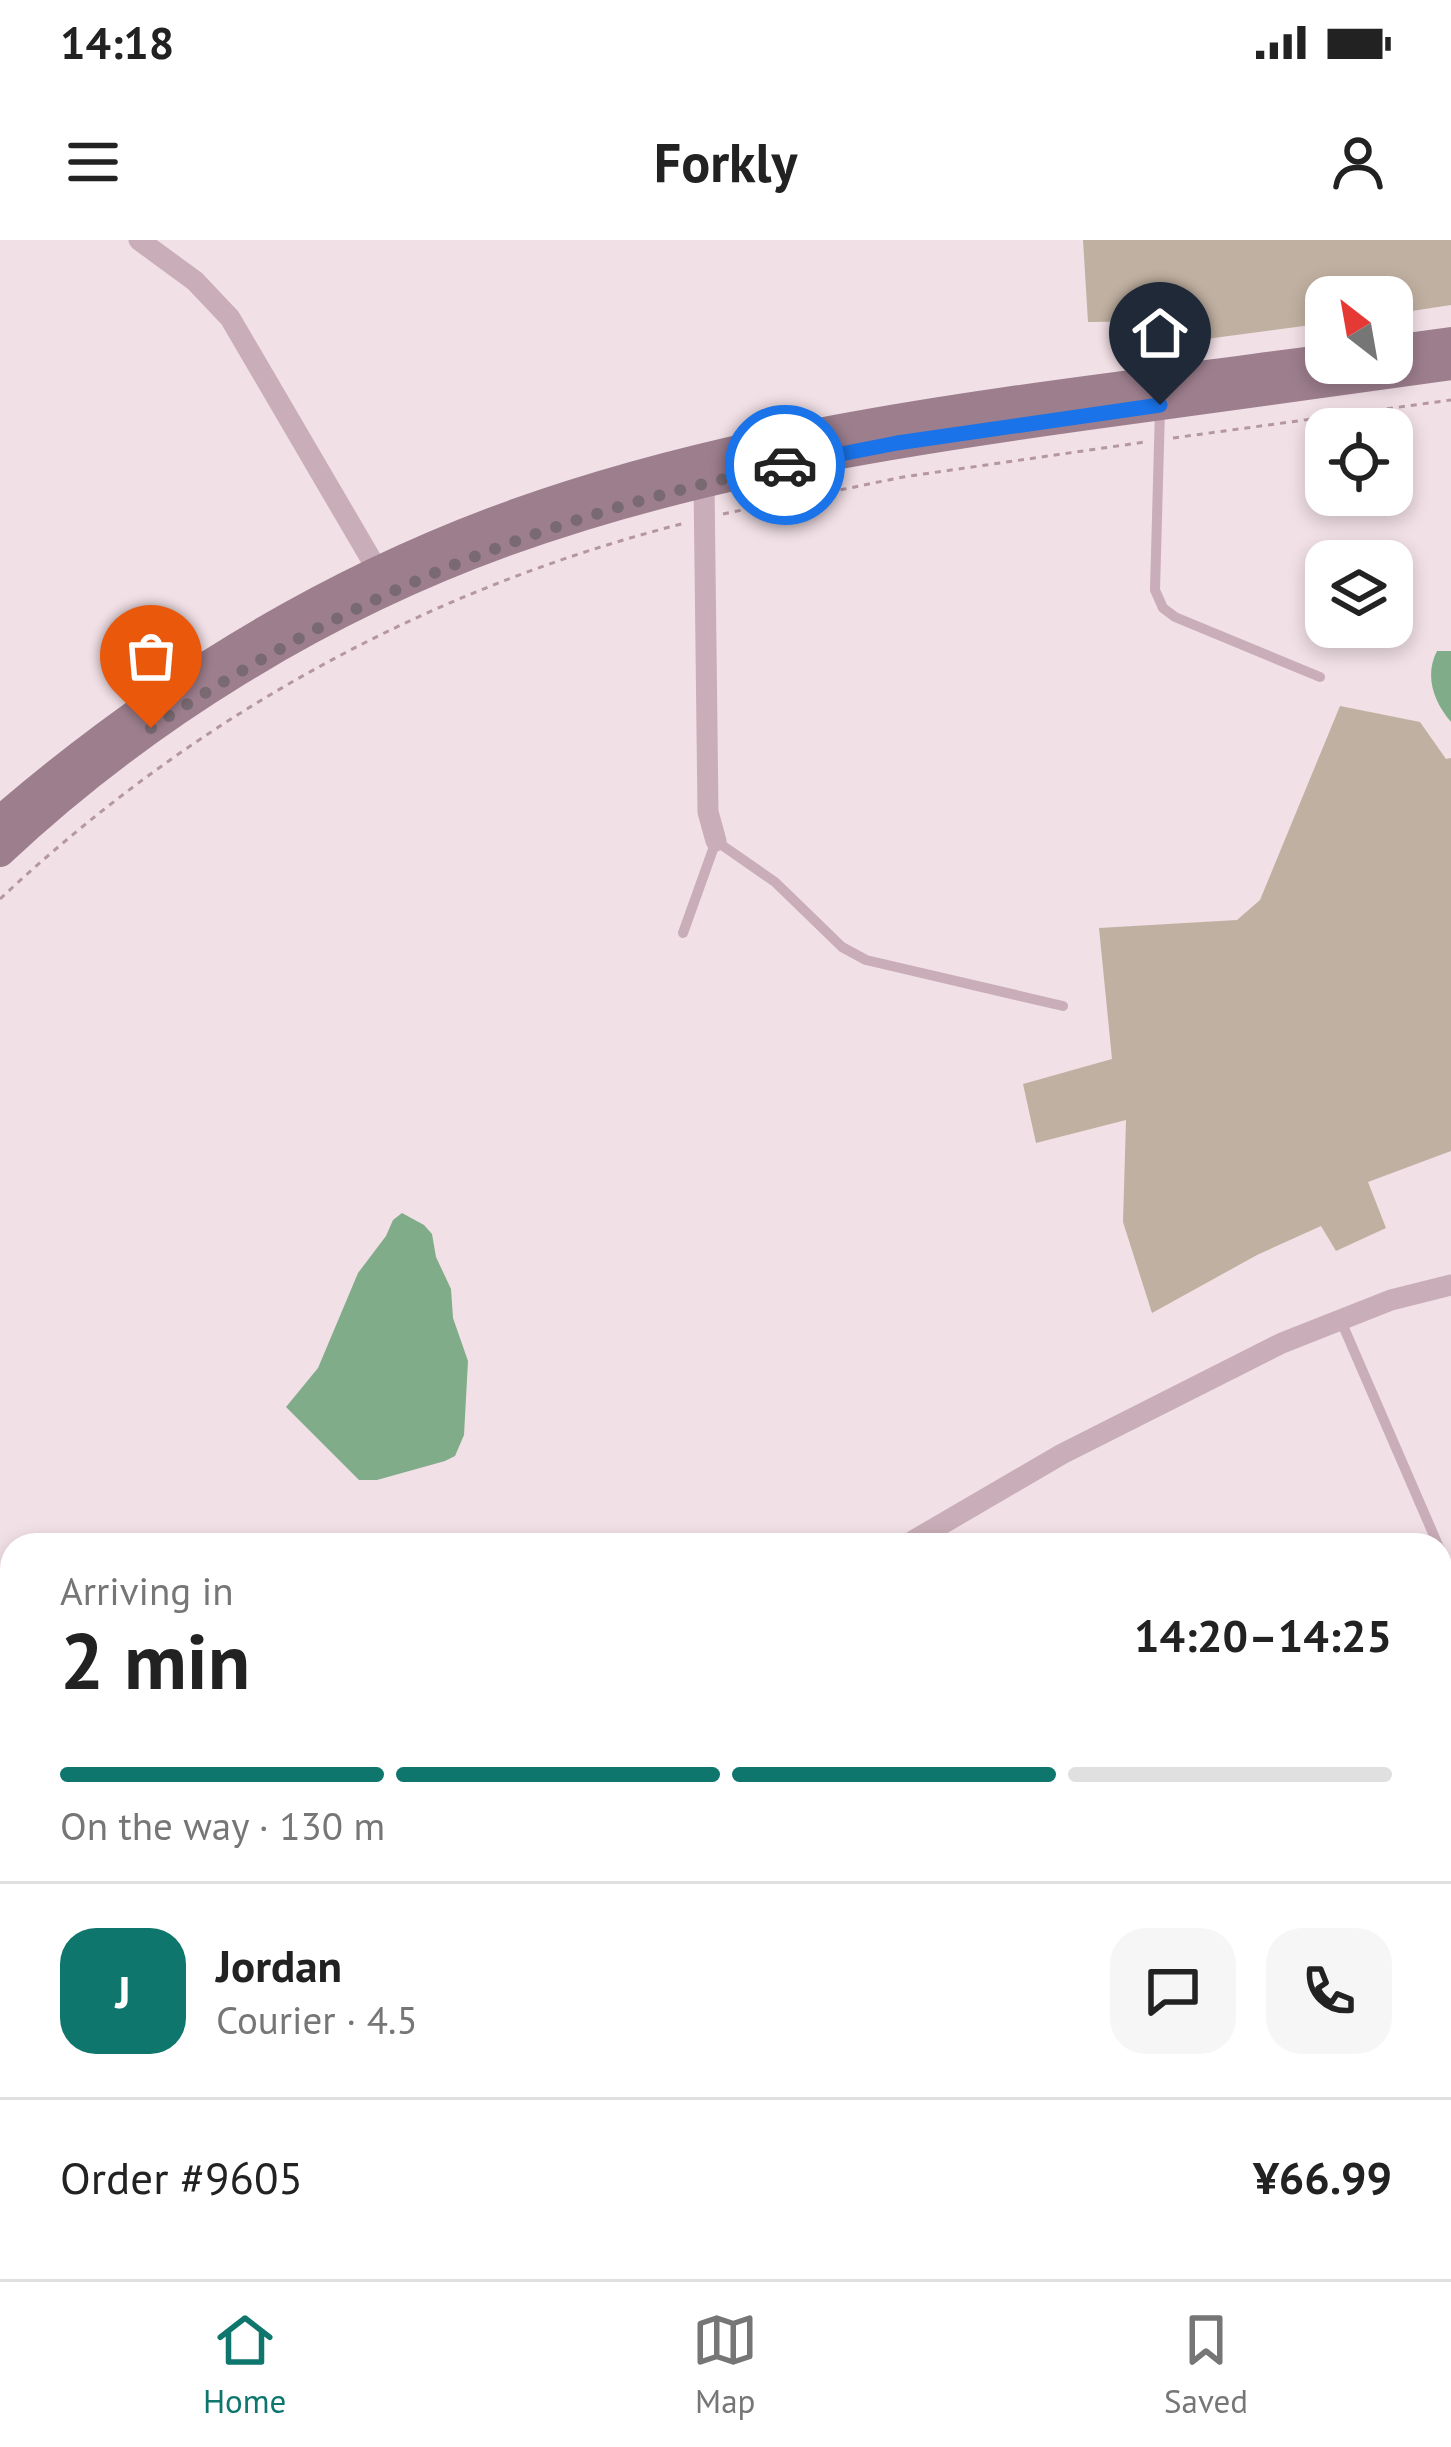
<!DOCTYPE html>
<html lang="en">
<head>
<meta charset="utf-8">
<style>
	body { margin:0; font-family:"PT Sans",sans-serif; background:#f6f6f6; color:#222; height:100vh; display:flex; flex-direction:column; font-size:45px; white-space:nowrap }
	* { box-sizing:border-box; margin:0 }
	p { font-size:39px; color:#767676 }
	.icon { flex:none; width:66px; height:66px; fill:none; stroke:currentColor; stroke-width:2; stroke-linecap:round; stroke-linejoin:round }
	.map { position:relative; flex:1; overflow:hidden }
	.sheet { position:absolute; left:0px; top:1293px; width:1452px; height:747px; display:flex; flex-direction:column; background:#fff; border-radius:36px 36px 0 0; box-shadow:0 6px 18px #0003 }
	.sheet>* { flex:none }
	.needle { width:78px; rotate:329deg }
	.buttons { position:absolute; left:1305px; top:36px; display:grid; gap:24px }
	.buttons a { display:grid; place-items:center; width:108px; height:108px; border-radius:24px; background:#fff; box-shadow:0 6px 18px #0003; font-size:60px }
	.pin { position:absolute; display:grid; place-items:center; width:102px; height:102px; color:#fff; margin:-123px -51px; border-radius:50% 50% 50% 0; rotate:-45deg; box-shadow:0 0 12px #0007 }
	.pin .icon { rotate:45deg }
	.courier { position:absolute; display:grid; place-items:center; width:120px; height:120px; margin:-60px; border:9px solid #1a73e8; border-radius:50%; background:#fff; color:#222; box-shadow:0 3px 15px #0007 }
	.head em { font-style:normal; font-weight:700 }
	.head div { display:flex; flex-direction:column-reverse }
	.head { display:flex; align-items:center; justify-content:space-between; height:204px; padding:0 60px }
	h1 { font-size:78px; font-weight:700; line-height:90px }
	.bar { display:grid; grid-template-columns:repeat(4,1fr); gap:18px 12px; align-content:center; height:144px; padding:0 60px }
	.bar i { height:15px; border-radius:9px; background:#e0e0e0 }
	.bar .selected { background:#0f766e }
	.bar p { grid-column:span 4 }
	.line { display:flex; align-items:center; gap:30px; padding:0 60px; border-top:3px solid #e0e0e0 }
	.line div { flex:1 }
	.round { display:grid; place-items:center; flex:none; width:126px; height:126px; border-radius:36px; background:#f6f6f6 }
	.status { display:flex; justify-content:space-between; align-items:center; height:84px; padding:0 60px; background:#fff; direction:ltr }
	.status svg { height:33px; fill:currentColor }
	header { display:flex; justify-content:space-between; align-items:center; height:156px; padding:0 60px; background:#fff; font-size:54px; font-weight:700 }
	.dock { display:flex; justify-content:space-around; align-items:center; height:168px; border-top:3px solid #e0e0e0; background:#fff; font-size:33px; color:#767676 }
	.dock a { display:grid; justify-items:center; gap:6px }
	.dock .selected { color:#0f766e }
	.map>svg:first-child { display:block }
	.green { fill:#c0b0a1 }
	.water { fill:#81ac89 }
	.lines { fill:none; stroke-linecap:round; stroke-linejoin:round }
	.stream { stroke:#81ac89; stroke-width:6 }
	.path { stroke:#b597a3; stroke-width:3; stroke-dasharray:6 6; stroke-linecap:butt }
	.lane { stroke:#c9adb8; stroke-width:10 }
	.street { stroke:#c9adb8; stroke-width:21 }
	.secondary { stroke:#9d7e8d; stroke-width:30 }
	.done { stroke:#796a71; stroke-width:12; stroke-dasharray:0 21.6 }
	.route { stroke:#1a73e8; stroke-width:15 }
</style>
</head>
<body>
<div class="status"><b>14:18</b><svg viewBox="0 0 49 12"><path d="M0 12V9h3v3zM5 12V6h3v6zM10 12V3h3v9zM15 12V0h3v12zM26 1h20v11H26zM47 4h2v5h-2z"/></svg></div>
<header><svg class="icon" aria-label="menu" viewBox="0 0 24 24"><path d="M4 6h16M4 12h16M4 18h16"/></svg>Forkly<svg class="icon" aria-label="person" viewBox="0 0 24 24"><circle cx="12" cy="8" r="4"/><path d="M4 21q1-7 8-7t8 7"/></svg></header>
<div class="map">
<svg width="1451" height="2039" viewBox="0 0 1451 2039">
	<rect width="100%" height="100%" fill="#f1e0e6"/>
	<path class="green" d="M1083,0H1451V65L1392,74V57H1326V83L1183,102L1174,81L1088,82Z
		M1340,466L1420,482L1446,519L1451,518V911L1368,942L1386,988L1336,1011L1321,986L1257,1015L1152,1073L1123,982L1126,880L1036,903L1023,844L1112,819L1099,688L1237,680L1260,660Z"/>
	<path class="water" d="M1437,411H1451V482C1434,462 1424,436 1437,411Z
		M402,973L424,985L432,994L436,1017L451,1049L453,1078L468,1121L464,1195L455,1216L445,1221L377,1240H359L286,1167L318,1128L358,1033L386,996L393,980Z"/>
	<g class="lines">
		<path class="stream" d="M1440,1823H1451
			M671,2028L684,2039
			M1107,2028L1117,2039
			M966,2039L980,2028
			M1165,2039L1173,2028"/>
		<path class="path" d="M1173,198L1451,160
			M723,274L903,237L1145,202
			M0,659C195,476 426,349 685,283
			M350,2039L362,2028"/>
		<path class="lane" d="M1160,169L1155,350L1163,368L1175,377L1320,437
			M683,693L716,601L775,642L842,707L866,720L1063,766
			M1341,1081L1438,1305
			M1440,1309L1451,1334
			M0,1749L11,1953"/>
		<path class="street" d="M139,0L195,41L230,78L378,331
			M704,243L708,572L716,601
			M906,1305L1062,1214L1282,1103L1391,1060L1451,1045
			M0,1569L12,1562
			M481,2028L491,2039"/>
		<path class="secondary" d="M1392,110L1451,102
			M0,581C148,453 312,350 496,281C760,182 1048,158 1326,119
			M0,612C144,477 321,368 507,301C692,234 888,203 1082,176C1205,159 1328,142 1451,125"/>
	</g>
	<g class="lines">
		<path class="done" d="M151,488C356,351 544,277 785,225"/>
		<path class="route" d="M785,225L897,203L1160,165"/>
	</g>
</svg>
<div class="buttons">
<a><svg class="needle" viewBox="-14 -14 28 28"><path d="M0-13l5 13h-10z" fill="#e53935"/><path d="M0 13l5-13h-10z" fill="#767676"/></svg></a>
<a><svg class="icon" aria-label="locate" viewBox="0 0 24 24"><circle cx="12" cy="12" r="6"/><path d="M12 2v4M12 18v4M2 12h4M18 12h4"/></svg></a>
<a><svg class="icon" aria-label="layers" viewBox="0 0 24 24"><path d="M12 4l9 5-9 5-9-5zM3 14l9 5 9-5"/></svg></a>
</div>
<div class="pin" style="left:151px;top:488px;background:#ea580c"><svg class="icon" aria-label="bag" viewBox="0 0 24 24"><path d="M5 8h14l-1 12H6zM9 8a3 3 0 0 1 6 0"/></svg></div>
<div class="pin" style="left:1160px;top:165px;background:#1f2937"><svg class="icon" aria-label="home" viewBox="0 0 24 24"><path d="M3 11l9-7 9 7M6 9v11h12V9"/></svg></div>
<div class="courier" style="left:785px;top:225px"><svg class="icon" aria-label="car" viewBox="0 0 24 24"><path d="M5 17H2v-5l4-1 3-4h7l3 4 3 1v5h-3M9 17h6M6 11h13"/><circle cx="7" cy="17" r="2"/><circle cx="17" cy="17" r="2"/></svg></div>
<section class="sheet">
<div class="head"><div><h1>2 min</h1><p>Arriving in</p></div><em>14:20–14:25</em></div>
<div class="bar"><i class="selected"></i><i class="selected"></i><i class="selected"></i><i></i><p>On the way · 130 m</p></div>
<div class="line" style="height:216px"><b class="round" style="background:#0f766e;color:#fff">J</b><div><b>Jordan</b><p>Courier · 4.5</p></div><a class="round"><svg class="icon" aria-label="chat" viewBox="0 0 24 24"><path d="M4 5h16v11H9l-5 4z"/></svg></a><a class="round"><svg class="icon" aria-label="phone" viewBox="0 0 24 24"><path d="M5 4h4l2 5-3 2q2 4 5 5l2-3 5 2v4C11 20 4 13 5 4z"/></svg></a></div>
<div class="line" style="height:156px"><div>Order #9605</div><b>¥66.99</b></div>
</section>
</div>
<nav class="dock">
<a class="selected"><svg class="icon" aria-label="home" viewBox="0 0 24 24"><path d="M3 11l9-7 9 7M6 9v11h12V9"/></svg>Home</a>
<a><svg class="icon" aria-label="map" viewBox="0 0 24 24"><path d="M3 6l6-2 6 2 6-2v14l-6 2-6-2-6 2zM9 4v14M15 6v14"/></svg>Map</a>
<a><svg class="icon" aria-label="saved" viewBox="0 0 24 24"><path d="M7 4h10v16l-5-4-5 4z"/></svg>Saved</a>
</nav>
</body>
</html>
